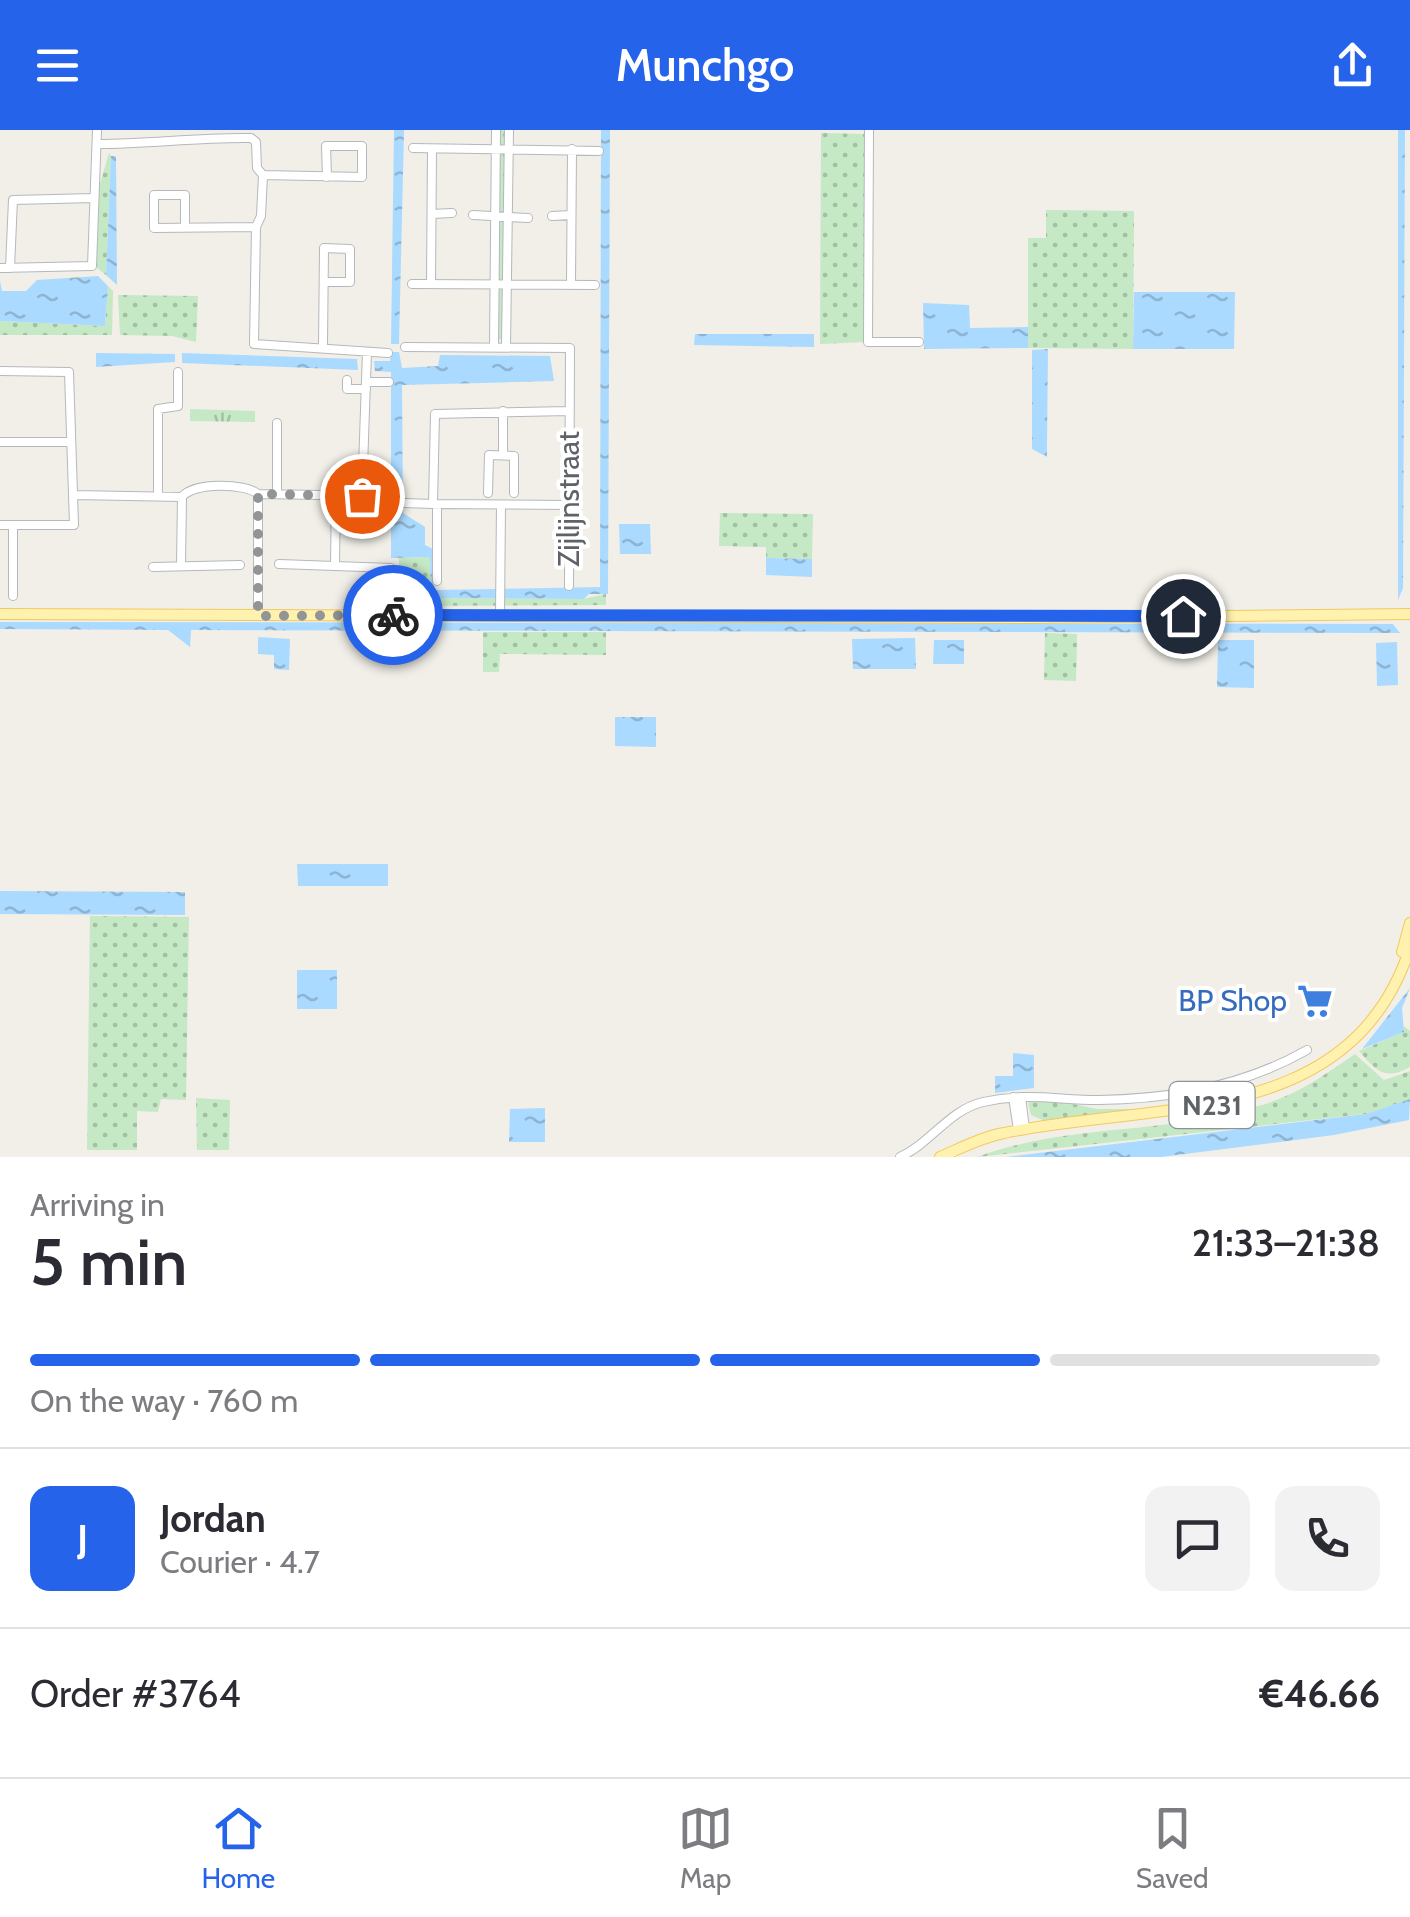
<!DOCTYPE html>
<html lang="en">
<head>
<meta charset="utf-8">
<style>
	body { margin:0; font-family:Cabin,sans-serif; background:#f2f2f3; color:#2b2b33; height:100vh; display:flex; flex-direction:column; font-size:38px; white-space:nowrap }
	* { box-sizing:border-box; margin:0 }
	p { font-size:32px; color:#7c7c81 }
	.icon { flex:none; width:55px; height:55px; fill:none; stroke:currentColor; stroke-width:2; stroke-linecap:round; stroke-linejoin:round }
	.map { position:relative; height:1027px; overflow:hidden }
	.panel { display:flex; flex-direction:column; background:#fff; flex:1 }
	.panel>* { flex:none }
	.pin { position:absolute; display:grid; place-items:center; width:85px; height:85px; color:#fff; margin:-42px; border:5px solid #fff; border-radius:50%; box-shadow:0 2px 10px #0007 }
	.courier { position:absolute; display:grid; place-items:center; width:100px; height:100px; margin:-50px; border:8px solid #2563eb; border-radius:50%; background:#fff; color:#222; box-shadow:0 2px 12px #0007 }
	.overview em { font-style:normal; font-weight:600 }
	.overview div { display:flex; flex-direction:column-reverse }
	.overview { display:flex; align-items:center; justify-content:space-between; height:170px; padding:0 30px }
	h1 { font-size:65px; font-weight:600; line-height:75px }
	.bar { display:grid; grid-template-columns:repeat(4,1fr); gap:15px 10px; align-content:center; height:120px; padding:0 30px }
	.bar i { height:12px; border-radius:8px; background:#e1e1e2 }
	.bar .selected { background:#2563eb }
	.bar p { grid-column:span 4 }
	.line { display:flex; align-items:center; gap:25px; padding:0 30px; border-top:2px solid #e1e1e2 }
	.line div { flex:1 }
	.round { display:grid; place-items:center; flex:none; width:105px; height:105px; border-radius:20px; background:#f2f2f3 }
	header { display:flex; justify-content:space-between; align-items:center; height:130px; padding:0 30px; background:#2563eb; color:#fff; font-size:45px; font-weight:600 }
	.dock { display:flex; justify-content:space-around; align-items:center; height:140px; border-top:2px solid #e1e1e2; background:#fff; font-size:28px; color:#7c7c81 }
	.dock a { display:grid; justify-items:center; gap:5px }
	.dock .selected { color:#2563eb }
	.map>svg:first-child { display:block }
	.grass { fill:url(#grass-dots) }
	.park { fill:url(#park-tufts) }
	.water { fill:url(#water-ripples) }
	.lines { fill:none; stroke-linecap:round; stroke-linejoin:round }
	.minor-casing { stroke:#b5b8bc; stroke-width:10 }
	.major-casing { stroke:#f2c960; stroke-width:12 }
	.minor { stroke:#fff; stroke-width:8 }
	.major { stroke:#fff2af; stroke-width:10 }
	.done { stroke:#929495; stroke-width:10; stroke-dasharray:0 18 }
	.route { stroke:#2563eb; stroke-width:12 }
	.labels { text-anchor:middle; stroke-width:8; stroke-linejoin:round; paint-order:stroke }
	.shield { fill:#fff; stroke:#8f9295; stroke-width:2.5 }
	.shield-label { font-size:28px; font-weight:bold; fill:#5f6368 }
	.street-label { font-size:30px; fill:#5f6368; stroke:#fff }
	.shop-label { font-size:30px; fill:#366cbe; stroke:#fff; text-anchor:end }
</style>
</head>
<body>
<header><svg class="icon" aria-label="menu" viewBox="0 0 24 24"><path d="M4 6h16M4 12h16M4 18h16"/></svg>Munchgo<svg class="icon" aria-label="share" viewBox="0 0 24 24"><path d="M12 15V3M7 8l5-5 5 5M5 13v7h14v-7"/></svg></header>
<div class="map">
<svg width="1410" height="1027" viewBox="0 0 1410 1027">
	<defs>
		<pattern id="grass-dots" width="8" height="8" patternUnits="userSpaceOnUse" patternTransform="scale(2.5)"><rect width="8" height="8" fill="#c5e8c5"/><path d="M2 2h.1M6 6h.1" fill="none" stroke="#a3c0a4" stroke-width="1.8" stroke-linecap="round"/></pattern>
		<pattern id="park-tufts" width="24" height="20" patternUnits="userSpaceOnUse" patternTransform="scale(2.5)"><rect width="24" height="20" fill="#c5e8c5"/><path d="M3 7l-1-3M5 7V3M7 7l1-3M15 17l-1-3M17 17v-4M19 17l1-3" fill="none" stroke="#a3c0a4"/></pattern>
		<pattern id="water-ripples" width="26" height="14" patternUnits="userSpaceOnUse" patternTransform="scale(2.5)"><rect width="26" height="14" fill="#aadaff"/><path d="M2 4q2-2 4 0t4 0M15 11q2-2 4 0t4 0" fill="none" stroke="#8eb4d2"/></pattern>
	</defs>
	<rect width="100%" height="100%" fill="#f1efe8"/>
	<path class="grass" d="M500,0H505L504,210L498,209Z
		M821,3L865,4L864,212L820,214Z
		M109,23L111,26L106,145L97,138V64Z
		M1046,80L1134,81L1133,219L1028,218V108H1046Z
		M108,156L113,161L112,205H0V191L105,196Z
		M118,165L198,166L196,212L172,206L120,205Z
		M720,383L813,384L812,429L766,428V417L719,416Z
		M430,427L431,468L583,469L606,464V475L399,476V428Z
		M483,502H606V525L500,524L499,542H483Z
		M1045,503L1077,504L1076,551L1044,550Z
		M90,786L189,787L186,970L161,969L158,982L137,981V1020H87Z
		M1404,896L1410,901V937C1385,951 1376,941 1359,921L1404,902Z
		M1355,924L1384,950L1410,941V969L1366,984L977,1027C1068,993 1170,1005 1262,975C1297,965 1326,944 1355,924Z
		M196,968L230,970L229,1020H197Z
		M1044,968L1097,979H1147L1045,991L1031,985L1028,973Z"/>
	<path class="park" d="M190,279L255,281V292L190,291Z"/>
	<path class="water" d="M394,0H404L399,214H391Z
		M601,0H610L608,464H589L584,469L431,468L430,427L391,428V242L375,241L374,231H390L391,222H399L402,238L438,236L440,225L550,226L554,251L402,255L403,383L425,397V415L433,419L434,460L600,457Z
		M1398,0H1405L1403,458L1398,470Z
		M111,26H116L117,155L106,145Z
		M98,146L108,156L105,196L0,191V151L2,161H26L37,150Z
		M1134,162H1235L1234,219H1133Z
		M923,173L969,175L970,198L1028,197V218L924,219Z
		M695,204H814V217L694,215Z
		M1048,219L1047,313V327L1032,319V220Z
		M96,223L175,224V232L96,237Z
		M182,223L357,229L358,240L182,233Z
		M619,394H650L651,424H620Z
		M766,428L812,429V447L766,445Z
		M0,492L1393,494L1400,503L191,500L190,517L168,500L0,499Z
		M258,507L290,509L289,540L274,539V525L258,524Z
		M915,508L916,539H853L852,509Z
		M934,510H964V534H933Z
		M1218,510H1254V558L1217,557Z
		M1397,512L1398,555L1377,556L1376,513Z
		M615,587H656V617L615,616Z
		M297,734H388V756H298Z
		M0,761L185,762V785L0,784Z
		M297,840H337V879H297Z
		M1410,858L1402,878L1404,902L1362,919Z
		M1013,923L1034,925V958L995,963V946H1013Z
		M1410,969L1409,990L1334,1005L1161,1027H1006L1366,984Z
		M545,978V1012H509L510,979Z"/>
	<g class="lines">
		<defs>
			<path id="minor" d="M869,0L868,212H919
				M98,14C150,14 199,7 251,8L256,12L257,38L263,45L261,86L256,97L254,214L388,223
				M413,18L599,21
				M263,45L362,47V16H326L327,47
				M432,84L452,83
				M473,85L528,88
				M552,86L571,85
				M185,97V65H154V98L256,97
				M0,138L92,136L97,0
				M10,138L13,70L94,68
				M412,154L595,155
				M431,154L432,19
				M571,154L572,19
				M323,215L324,118L350,119V152H324
				M405,217L570,218L569,456
				M494,217L496,0
				M506,217L509,0
				M0,241L69,242L74,395H0
				M347,250V259H366
				M366,252H389
				M0,312H70
				M503,324V281
				M488,363L489,325L514,326V363
				M277,364V293
				M75,365L182,367C193,352 245,353 258,364L386,366
				M158,366V279L178,276V242
				M362,366L367,222
				M404,373L433,374L435,284L569,281
				M433,374L569,375
				M13,395V466
				M181,434L182,367
				M279,434L391,438
				M335,435L336,365
				M153,437L240,435
				M437,451V374
				M500,485L501,375
				M258,486V364
				M1013,967L1018,1000
				M1021,967L1025,999
				M900,1027C931,1013 949,980 983,972C1028,962 1056,970 1099,970C1171,969 1244,956 1307,920"/>
			<path id="major" d="M0,484L1031,488L1410,484
				M1402,822L1410,793
				M940,1027C961,1018 982,1007 1004,1003C1153,971 1350,1000 1410,818"/>
		</defs>
		<use href="#minor" class="minor-casing"/>
		<use href="#major" class="major-casing"/>
		<use href="#minor" class="minor"/>
		<use href="#major" class="major"/>
	</g>
	<g class="lines">
		<path class="done" d="M362,366L258,364V486L393,485"/>
		<path class="route" d="M393,485L1183,486"/>
	</g>
	<defs>
		<symbol id="supermarket-bare" viewBox="-9 -9 18 18"><path d="M-6-5.5h2.5l.6 2H6L4.5 2H-2.5L-4.4-4H-6ZM-1.5 3.2a1.3 1.3 0 1 0 .1 0ZM3 3.2a1.3 1.3 0 1 0 .1 0Z" fill="#3f7fe0" stroke="#fff" stroke-width="2.5" paint-order="stroke"/></symbol>
	</defs>
	<g fill-rule="evenodd">
		<use href="#supermarket-bare" x="1290" y="846" width="50" height="50"/>
	</g>
	<g class="labels">
		<rect class="shield" x="1169.5" y="952" width="85" height="46" rx="8"/>
		<g class="shield-label">
			<text x="1212" y="985">N231</text>
		</g>
		<g class="street-label">
			<text transform="translate(569 369) rotate(-90)" y="10">Zijlijnstraat</text>
		</g>
		<g class="shop-label">
			<text x="1287" y="881">BP Shop</text>
		</g>
	</g>
</svg>
<div class="pin" style="left:362px;top:366px;background:#ea580c"><svg class="icon" aria-label="bag" viewBox="0 0 24 24"><path d="M5 8h14l-1 12H6zM9 8a3 3 0 0 1 6 0"/></svg></div>
<div class="pin" style="left:1183px;top:486px;background:#1f2937"><svg class="icon" aria-label="home" viewBox="0 0 24 24"><path d="M3 11l9-7 9 7M6 9v11h12V9"/></svg></div>
<div class="courier" style="left:393px;top:485px"><svg class="icon" aria-label="bike" viewBox="0 0 24 24"><circle cx="6" cy="16" r="4"/><circle cx="18" cy="16" r="4"/><path d="M6 16l4-8h5l3 8M10 8l3 8H6M13 5h3"/></svg></div>
</div>
<section class="panel">
<div class="overview"><div><h1>5 min</h1><p>Arriving in</p></div><em>21:33–21:38</em></div>
<div class="bar"><i class="selected"></i><i class="selected"></i><i class="selected"></i><i></i><p>On the way · 760 m</p></div>
<div class="line" style="height:180px"><b class="round" style="background:#2563eb;color:#fff">J</b><div><b>Jordan</b><p>Courier · 4.7</p></div><a class="round"><svg class="icon" aria-label="chat" viewBox="0 0 24 24"><path d="M4 5h16v11H9l-5 4z"/></svg></a><a class="round"><svg class="icon" aria-label="phone" viewBox="0 0 24 24"><path d="M5 4h4l2 5-3 2q2 4 5 5l2-3 5 2v4C11 20 4 13 5 4z"/></svg></a></div>
<div class="line" style="height:130px"><div>Order #3764</div><b>€46.66</b></div>
</section>
<nav class="dock">
<a class="selected"><svg class="icon" aria-label="home" viewBox="0 0 24 24"><path d="M3 11l9-7 9 7M6 9v11h12V9"/></svg>Home</a>
<a><svg class="icon" aria-label="map" viewBox="0 0 24 24"><path d="M3 6l6-2 6 2 6-2v14l-6 2-6-2-6 2zM9 4v14M15 6v14"/></svg>Map</a>
<a><svg class="icon" aria-label="saved" viewBox="0 0 24 24"><path d="M7 4h10v16l-5-4-5 4z"/></svg>Saved</a>
</nav>
</body>
</html>
